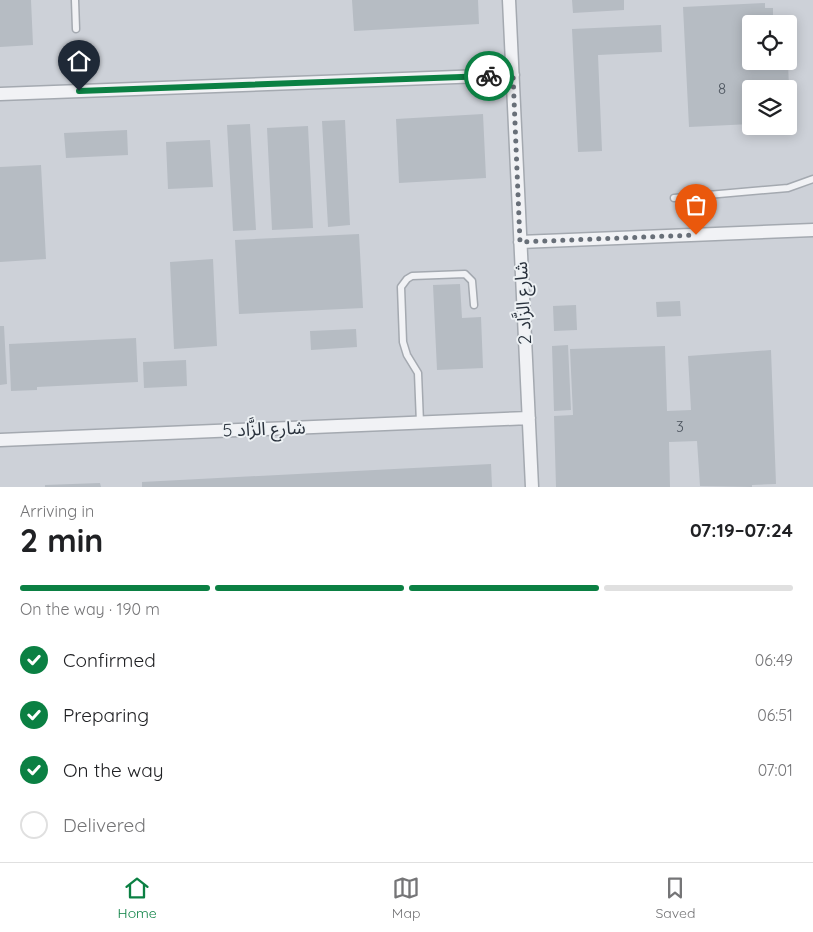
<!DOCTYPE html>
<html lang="en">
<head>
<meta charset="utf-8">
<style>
	body { margin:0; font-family:Quicksand,"Noto Sans Arabic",sans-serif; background:#f6f6f6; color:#202124; height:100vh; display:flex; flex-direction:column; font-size:19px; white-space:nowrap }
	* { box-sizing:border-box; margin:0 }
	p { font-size:16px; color:#757577 }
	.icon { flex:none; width:28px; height:28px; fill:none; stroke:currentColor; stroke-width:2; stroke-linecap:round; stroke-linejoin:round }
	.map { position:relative; height:487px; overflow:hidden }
	.side { display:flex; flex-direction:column; background:#fff; flex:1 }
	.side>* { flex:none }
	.fabs { position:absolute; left:742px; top:15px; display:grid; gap:10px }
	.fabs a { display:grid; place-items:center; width:55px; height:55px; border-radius:5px; background:#fff; box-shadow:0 2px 12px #0003; font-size:25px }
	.pin { position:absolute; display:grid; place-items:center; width:42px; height:42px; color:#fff; margin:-51px -21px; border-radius:50% 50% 50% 0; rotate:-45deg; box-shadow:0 0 5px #0007 }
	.pin .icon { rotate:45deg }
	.courier { position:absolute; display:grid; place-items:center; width:50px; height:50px; margin:-25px; border:4px solid #0b8043; border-radius:50%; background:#fff; color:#222; box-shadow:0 1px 6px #0007 }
	.summary em { font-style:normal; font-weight:700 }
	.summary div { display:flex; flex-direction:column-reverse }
	.summary { display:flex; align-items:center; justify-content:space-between; height:85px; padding:0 20px }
	h1 { font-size:32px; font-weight:700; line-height:38px }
	.bar { display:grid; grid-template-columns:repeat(4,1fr); gap:8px 5px; align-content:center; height:60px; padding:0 20px }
	.bar i { height:6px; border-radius:4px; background:#e0e0e0 }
	.bar .on { background:#0b8043 }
	.bar p { grid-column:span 4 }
	ol { padding:0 20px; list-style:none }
	li { display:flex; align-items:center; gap:15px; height:55px }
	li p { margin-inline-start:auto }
	li .icon { padding:5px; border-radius:50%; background:#0b8043; color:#fff; stroke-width:4 }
	li:last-child { color:#757577 }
	li i { width:28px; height:28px; border:2px solid #e0e0e0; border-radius:50% }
	.dock { display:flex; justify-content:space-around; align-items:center; height:70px; border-top:1px solid #e0e0e0; background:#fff; font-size:14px; color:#757577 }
	.dock a { display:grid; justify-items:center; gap:2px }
	.dock .on { color:#0b8043 }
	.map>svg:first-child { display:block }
	.built { fill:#cdd1d8; fill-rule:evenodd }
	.building { fill:#b6bcc3 }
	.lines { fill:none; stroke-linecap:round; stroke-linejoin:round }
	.lane-casing { stroke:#a4a9b0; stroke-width:9 }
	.street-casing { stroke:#a4a9b0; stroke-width:15 }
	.lane { stroke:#f1f2f5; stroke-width:6 }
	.street { stroke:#f1f2f5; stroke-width:12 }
	.done { stroke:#686f78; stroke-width:5; stroke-dasharray:0 9 }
	.route { stroke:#0b8043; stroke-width:6 }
	.labels { text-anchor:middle; stroke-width:4; stroke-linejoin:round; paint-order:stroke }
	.number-label { font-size:15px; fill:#4c545e }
	.street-label { font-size:18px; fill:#29313c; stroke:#edf1f4 }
</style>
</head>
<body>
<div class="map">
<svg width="813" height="487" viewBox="0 0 813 487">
	<rect width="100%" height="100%" fill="#dee2e6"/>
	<path class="built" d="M0,0H813V487H0ZM751,24H789V61H751ZM751,89H789V126H751Z"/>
	<path class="building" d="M0,0H31L33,45L0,47Z
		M352,0H478L479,24L354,31Z
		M572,0H624V10L573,13Z
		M765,3V8H773V17H786V24H751V61H788L789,89H751V124L689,127L683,7Z
		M661,25L662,52L598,55L602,151L578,152L572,29Z
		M483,114L486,178L399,183L396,119Z
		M345,120L350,225L328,227L322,121Z
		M250,124L256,230L233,231L227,125Z
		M308,126L313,228L272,230L267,128Z
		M127,130L128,155L66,158L64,133Z
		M210,140L213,187L168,189L166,142Z
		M41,165L46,259L0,262V167Z
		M359,234L363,308L239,314L235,240Z
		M213,259L217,346L174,349L170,262Z
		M460,284L462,318L481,317L483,368L437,370L433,285Z
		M680,301L681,316L657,317L656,302Z
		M576,305L577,330L554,331L553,306Z
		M0,326H4L7,384L0,385Z
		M356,329L357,347L311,350L310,331Z
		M136,338L138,382L37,387V390L11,391L9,344Z
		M568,345L571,410L554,411L552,346Z
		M665,346L667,411L691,410L688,356L771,350L776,484L752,485V487L700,486L697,441L669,442L670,487H556L554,416L573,415L570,349Z
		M186,360L187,386L144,388L143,362Z
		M491,464L492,487H142V482Z
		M100,483L101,487H45V485Z"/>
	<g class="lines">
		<defs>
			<path id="lane" d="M75,0L76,29
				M674,198L788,188L813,179
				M420,423L418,373L407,355L403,342L401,287L407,279L412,276L465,274L472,281L474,305"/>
			<path id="street" d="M509,0L532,487
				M0,94L513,75
				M520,242L813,230
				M0,440L529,418"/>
		</defs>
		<use href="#lane" class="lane-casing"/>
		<use href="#street" class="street-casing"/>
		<use href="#lane" class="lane"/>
		<use href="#street" class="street"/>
	</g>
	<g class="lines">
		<path class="done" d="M489,76L513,75L520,242L696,235"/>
		<path class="route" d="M79,91L489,76"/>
	</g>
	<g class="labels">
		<g class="number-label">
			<text x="722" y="94">8</text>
			<text x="680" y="432">3</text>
		</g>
		<g class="street-label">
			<text transform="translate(523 303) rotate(-93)" y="6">شارع الزَّاد 2</text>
			<text transform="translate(264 429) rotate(-2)" y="6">شارع الزَّاد 5</text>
		</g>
	</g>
</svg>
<div class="fabs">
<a><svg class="icon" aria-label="locate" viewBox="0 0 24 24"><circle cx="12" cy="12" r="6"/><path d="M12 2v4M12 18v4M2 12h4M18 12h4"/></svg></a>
<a><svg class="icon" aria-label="layers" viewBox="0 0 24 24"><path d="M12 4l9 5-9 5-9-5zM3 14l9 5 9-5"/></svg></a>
</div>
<div class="pin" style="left:696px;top:235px;background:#ea580c"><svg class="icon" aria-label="bag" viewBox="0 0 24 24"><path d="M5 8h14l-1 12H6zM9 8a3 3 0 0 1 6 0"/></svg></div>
<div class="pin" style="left:79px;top:91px;background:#1f2937"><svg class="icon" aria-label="home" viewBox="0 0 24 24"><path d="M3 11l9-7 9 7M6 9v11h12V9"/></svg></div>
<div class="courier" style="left:489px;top:76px"><svg class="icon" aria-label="bike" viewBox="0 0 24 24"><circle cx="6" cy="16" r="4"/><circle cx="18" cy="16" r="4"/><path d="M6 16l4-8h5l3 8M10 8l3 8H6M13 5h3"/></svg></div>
</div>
<section class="side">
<div class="summary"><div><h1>2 min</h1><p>Arriving in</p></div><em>07:19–07:24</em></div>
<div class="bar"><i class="on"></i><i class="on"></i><i class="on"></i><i></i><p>On the way · 190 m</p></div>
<ol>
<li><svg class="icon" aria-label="check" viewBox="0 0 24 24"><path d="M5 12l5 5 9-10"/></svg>Confirmed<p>06:49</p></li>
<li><svg class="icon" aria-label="check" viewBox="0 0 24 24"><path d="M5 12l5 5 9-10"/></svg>Preparing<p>06:51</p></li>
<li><svg class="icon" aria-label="check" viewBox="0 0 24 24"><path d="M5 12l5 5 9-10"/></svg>On the way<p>07:01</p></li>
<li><i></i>Delivered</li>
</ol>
</section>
<nav class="dock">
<a class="on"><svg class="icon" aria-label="home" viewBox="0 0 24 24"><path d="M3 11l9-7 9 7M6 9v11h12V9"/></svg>Home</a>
<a><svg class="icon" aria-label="map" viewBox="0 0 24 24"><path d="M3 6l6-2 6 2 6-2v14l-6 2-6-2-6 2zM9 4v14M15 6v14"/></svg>Map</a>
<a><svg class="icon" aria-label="saved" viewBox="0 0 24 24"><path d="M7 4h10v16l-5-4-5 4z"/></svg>Saved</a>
</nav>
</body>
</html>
